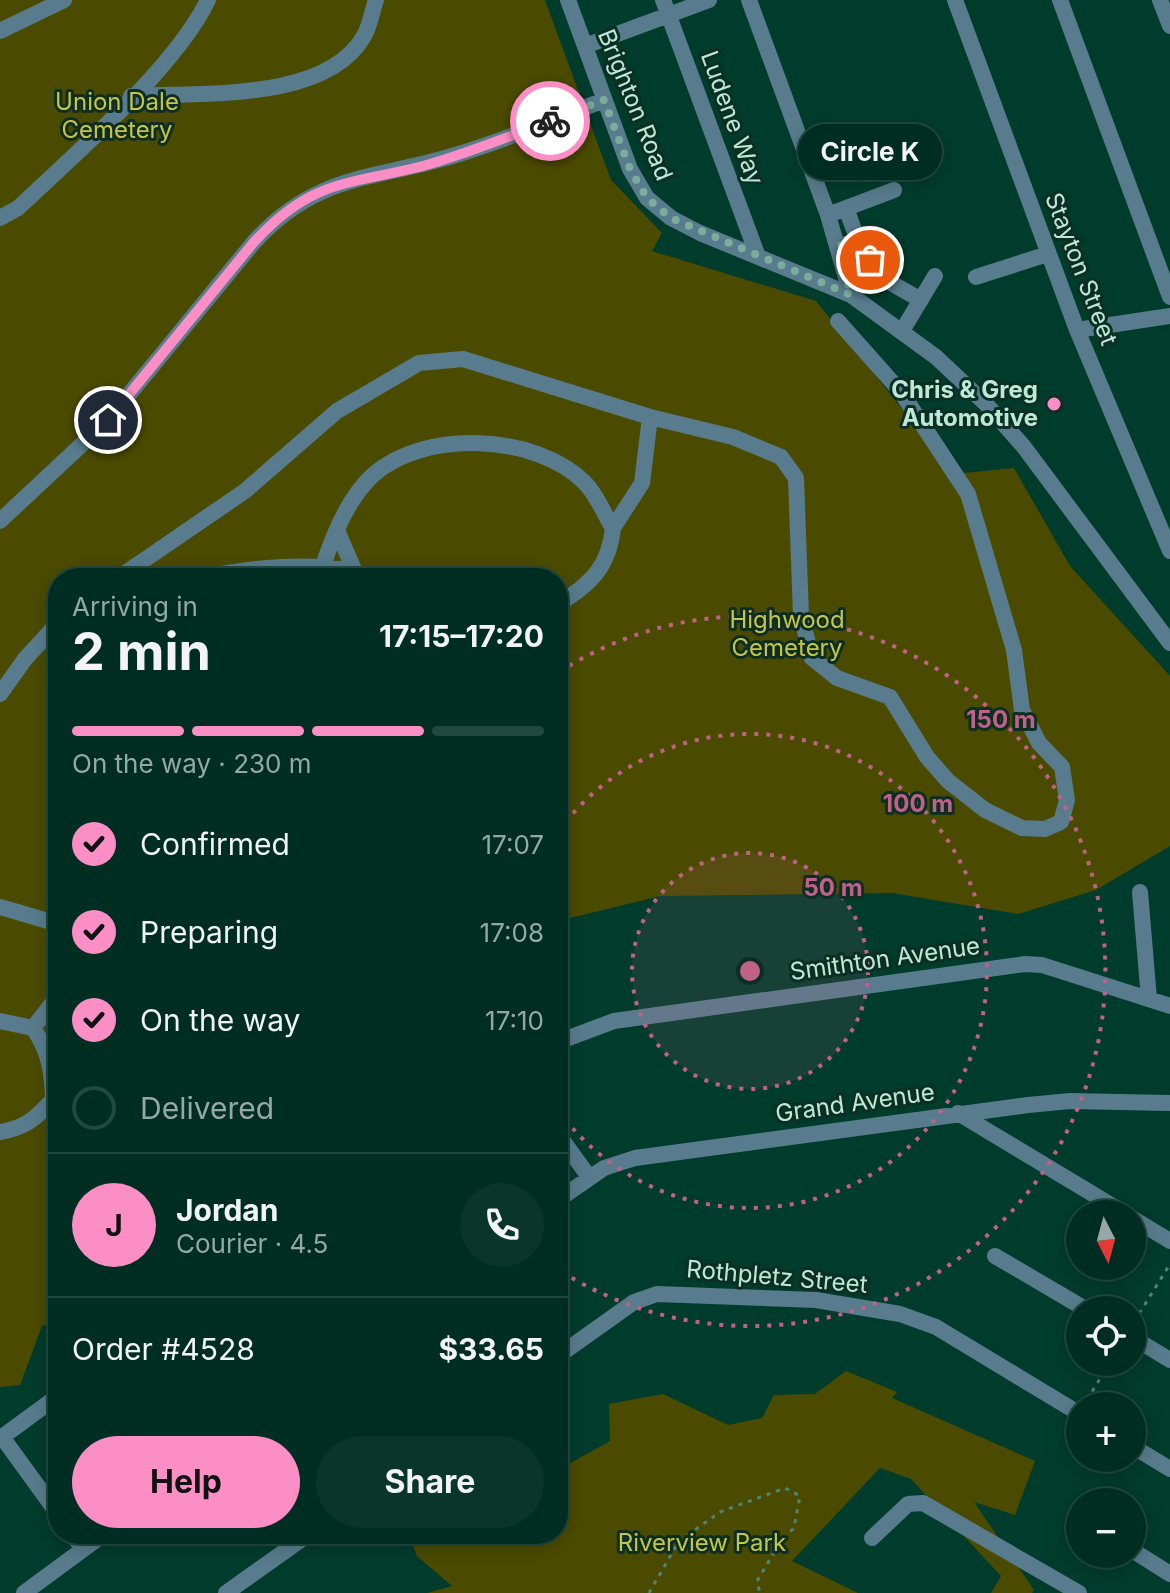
<!DOCTYPE html>
<html lang="en">
<head>
<meta charset="utf-8">
<style>
	body { margin:0; font-family:Inter,sans-serif; background:#0a352a; color:#f1f3f6; height:100vh; display:flex; flex-direction:column; font-size:30px; white-space:nowrap }
	* { box-sizing:border-box; margin:0 }
	p { font-size:26px; color:#95a8a5 }
	.icon { flex:none; width:44px; height:44px; fill:none; stroke:currentColor; stroke-width:2; stroke-linecap:round; stroke-linejoin:round }
	.map { position:relative; flex:1; overflow:hidden }
	.details { position:absolute; left:48px; top:568px; width:520px; height:976px; display:flex; flex-direction:column; background:#002d21; border-radius:32px; box-shadow:0 4px 20px #0003,0 0 0 2px #22493f }
	.details>* { flex:none }
	.needle { width:52px; rotate:174deg }
	.fabs { position:absolute; left:1066px; top:1200px; display:grid; gap:16px }
	.fabs a { display:grid; place-items:center; width:80px; height:80px; border-radius:50%; background:#002d21; box-shadow:0 4px 20px #0003,0 0 0 2px #22493f; font-size:40px }
	.pin { position:absolute; display:grid; place-items:center; width:68px; height:68px; color:#fff; margin:-34px; border:4px solid #fff; border-radius:50%; box-shadow:0 2px 8px #0007 }
	.courier { position:absolute; display:grid; place-items:center; width:80px; height:80px; margin:-40px; border:6px solid #fb8fc5; border-radius:50%; background:#fff; color:#222; box-shadow:0 2px 10px #0007 }
	.bubble { position:absolute; height:56px; border-radius:28px; background:#002d21; box-shadow:0 4px 20px #0003,0 0 0 2px #22493f; font-size:26px; font-weight:700; line-height:56px; text-align:center }
	.headline em { font-style:normal; font-weight:700 }
	.headline div { display:flex; flex-direction:column-reverse }
	.headline { display:flex; align-items:center; justify-content:space-between; height:136px; padding:0 24px }
	h1 { font-size:52px; font-weight:700; line-height:60px }
	.bar { display:grid; grid-template-columns:repeat(4,1fr); gap:12px 8px; align-content:center; height:96px; padding:0 24px }
	.bar i { height:10px; border-radius:6px; background:#22493f }
	.bar .active { background:#fb8fc5 }
	.bar p { grid-column:span 4 }
	.line { display:flex; align-items:center; gap:20px; padding:0 24px; border-top:2px solid #22493f }
	.line div { flex:1 }
	.round { display:grid; place-items:center; flex:none; width:84px; height:84px; border-radius:42px; background:#0a352a }
	ol { padding:0 24px; list-style:none }
	li { display:flex; align-items:center; gap:24px; height:88px }
	li p { margin-inline-start:auto }
	li .icon { padding:8px; border-radius:50%; background:#fb8fc5; color:#111; stroke-width:4 }
	li:last-child { color:#95a8a5 }
	li i { width:44px; height:44px; border:4px solid #22493f; border-radius:50% }
	.cta { display:flex; gap:16px; margin-top:auto; padding:16px 24px }
	.cta a { flex:1; height:92px; border-radius:48px; background:#fb8fc5; color:#111; font-size:32px; font-weight:700; line-height:92px; text-align:center }
	.cta a+a { background:#0a352a; color:#f1f3f6 }
	.map>svg:first-child { display:block }
	.green { fill:#4b4b00 }
	.lines { fill:none; stroke-linecap:round; stroke-linejoin:round }
	.path { stroke:#4e8574; stroke-width:3; stroke-dasharray:4 6; stroke-linecap:butt }
	.minor { stroke:#587c8d; stroke-width:16 }
	.done { stroke:#7aad9c; stroke-width:8; stroke-dasharray:0 14.4 }
	.route { stroke:#fb8fc5; stroke-width:10 }
	.ring { fill:none; stroke:#c06287; stroke-width:4; stroke-dasharray:4 8 }
	.poi-dot { fill:#fb8fc5; stroke:#0e2e24; stroke-width:3 }
	.labels { text-anchor:middle; stroke-width:6; stroke-linejoin:round; paint-order:stroke }
	.park-label { font-size:24px; fill:#c6c646; stroke:#0e2e24 }
	.street-label { font-size:24px; fill:#bcead8; stroke:#0e2e24 }
	.poi-label { font-size:24px; font-weight:bold; fill:#bcead8; stroke:#0e2e24; text-anchor:end }
	.centre { fill:#c06287; stroke:#0e2e24; stroke-width:4 }
	.ring-label { font-size:24px; text-anchor:middle; font-weight:bold; fill:#c06287; stroke:#0e2e24; stroke-width:6; stroke-linejoin:round; paint-order:stroke }
</style>
</head>
<body>
<div class="map">
<svg width="1170" height="1593" viewBox="0 0 1170 1593">
	<rect width="100%" height="100%" fill="#003c2c"/>
	<path class="green" d="M0,0H545L611,180L662,233L652,251L816,301L954,474L1014,468L1070,566L1170,676V846L1096,890L1018,914L892,893L660,896L558,921V578H58V1320L42,1326L20,1385L0,1387Z
		M846,1371L897,1392L892,1398L1035,1461L1015,1515L974,1502L1034,1590L1032,1593H991L1001,1576L911,1479L880,1468L792,1561L858,1593H427L452,1586L417,1556L409,1534H558V1470L610,1441L609,1404L663,1394L728,1425L762,1418L774,1395L815,1394Z"/>
	<g class="lines">
		<path class="path" d="M1134,1322L1170,1264
			M1087,1400L1110,1362
			M649,1593L679,1541L720,1512L785,1488L800,1496L794,1528L781,1541L757,1581L760,1593"/>
		<path class="minor" d="M568,0L630,169L647,198L671,218L700,233L851,295L936,357L986,404L1024,447L1170,643
			M663,0L757,254
			M749,0L828,215L851,295
			M955,0L1077,330L1170,551
			M1060,0L1170,297
			M1160,0L1170,26
			M0,31L64,0
			M585,46L709,0
			M131,96C198,92 326,103 364,36C370,26 372,11 376,0
			M846,208L858,241
			M828,215L894,190
			M0,218L18,208C75,154 175,68 208,0
			M838,246L858,241L863,245L877,275L921,300
			M976,277L1048,254
			M1077,330L1170,316
			M902,331L935,276
			M650,417L733,437L781,457L796,478L801,616L812,658L837,678L890,697L927,757L948,781L985,810L1022,828L1045,829L1061,822L1067,800L1062,767L1039,743L1022,710L1014,650L968,494L901,392L838,321
			M0,521L108,420L254,242C318,172 376,180 459,154C508,139 556,119 604,100
			M337,530L357,577
			M323,566C333,535 349,497 373,475C424,429 536,434 584,482C596,493 604,514 613,528C609,567 590,585 558,604
			M118,578L245,491L337,411L419,363L463,359L650,417L642,483L613,528
			M200,578C248,568 305,562 354,571
			M0,694L25,659L58,623
			M1140,892L1149,999
			M0,907L58,924
			M0,1021L33,1028C49,1051 52,1071 53,1099C37,1118 25,1128 0,1132
			M33,1028L58,996
			M558,1042L614,1021L1025,964L1042,965L1170,1006
			M958,1113L1126,1214
			M558,1134L589,1177
			M558,1200L604,1168L635,1158L1028,1105L1070,1101L1170,1103
			M1132,1218L1170,1241
			M995,1256L1087,1310
			M1132,1337L1170,1360
			M558,1356L634,1302L657,1294L816,1300L900,1314L936,1327L1080,1414
			M58,1396L2,1437L58,1514
			M1132,1446L1170,1469
			M72,1534L83,1549
			M872,1538L908,1504L923,1503L1079,1593
			M1132,1550L1170,1574
			M24,1593L104,1534
			M226,1593L309,1534"/>
	</g>
	<g class="lines">
		<path class="done" d="M550,121L604,100L630,169L647,198L671,218L851,295L838,246L858,241L870,260"/>
		<path class="route" d="M108,420L254,242C312,179 347,185 423,166C466,154 508,137 550,121"/>
	</g>
	<circle cx="750" cy="971" r="118" fill="#c06287" fill-opacity=".12"/>
	<g class="ring">
		<circle cx="750" cy="971" r="118"/>
		<path d="M558 832A237 237 0 1 1 558 1110"/>
		<path d="M559 672A355 355 0 1 1 559 1270"/>
	</g>
	<circle class="poi-dot" cx="1054" cy="404" r="8"/>
	<g class="labels">
		<g class="park-label">
			<text x="117" y="110">Union Dale<tspan x="117" dy="28">Cemetery</tspan></text>
			<text x="787" y="628">Highwood<tspan x="787" dy="28">Cemetery</tspan></text>
			<text x="702" y="1551">Riverview Park</text>
		</g>
		<g class="street-label">
			<text transform="translate(635 105) rotate(68)" y="8">Brighton Road</text>
			<text transform="translate(732 118) rotate(70)" y="8">Ludene Way</text>
			<text transform="translate(1081 269) rotate(69)" y="8">Stayton Street</text>
			<text transform="translate(885 959) rotate(-8)" y="8">Smithton Avenue</text>
			<text transform="translate(855 1103) rotate(-8)" y="8">Grand Avenue</text>
			<text transform="translate(777 1277) rotate(5)" y="8">Rothpletz Street</text>
		</g>
		<g class="poi-label">
			<text x="1038" y="398">Chris &amp; Greg<tspan x="1038" dy="28">Automotive</tspan></text>
		</g>
	</g>
	<circle cx="750" cy="971" r="12" class="centre"/>
	<g class="ring-label">
		<text x="1001" y="728">150 m</text>
		<text x="918" y="812">100 m</text>
		<text x="833" y="896">50 m</text>
	</g>
</svg>
<div class="fabs">
<a><svg class="needle" viewBox="-14 -14 28 28"><path d="M0-13l5 13h-10z" fill="#e53935"/><path d="M0 13l5-13h-10z" fill="#95a8a5"/></svg></a>
<a><svg class="icon" aria-label="locate" viewBox="0 0 24 24"><circle cx="12" cy="12" r="6"/><path d="M12 2v4M12 18v4M2 12h4M18 12h4"/></svg></a>
<a>+</a>
<a>−</a>
</div>
<div class="pin" style="left:870px;top:260px;background:#ea580c"><svg class="icon" aria-label="bag" viewBox="0 0 24 24"><path d="M5 8h14l-1 12H6zM9 8a3 3 0 0 1 6 0"/></svg></div>
<div class="pin" style="left:108px;top:420px;background:#1f2937"><svg class="icon" aria-label="home" viewBox="0 0 24 24"><path d="M3 11l9-7 9 7M6 9v11h12V9"/></svg></div>
<div class="courier" style="left:550px;top:121px"><svg class="icon" aria-label="bike" viewBox="0 0 24 24"><circle cx="6" cy="16" r="4"/><circle cx="18" cy="16" r="4"/><path d="M6 16l4-8h5l3 8M10 8l3 8H6M13 5h3"/></svg></div>
<div class="bubble" style="left:798px;top:124px;width:144px">Circle K</div>
<section class="details">
<div class="headline"><div><h1>2 min</h1><p>Arriving in</p></div><em>17:15–17:20</em></div>
<div class="bar"><i class="active"></i><i class="active"></i><i class="active"></i><i></i><p>On the way · 230 m</p></div>
<ol>
<li><svg class="icon" aria-label="check" viewBox="0 0 24 24"><path d="M5 12l5 5 9-10"/></svg>Confirmed<p>17:07</p></li>
<li><svg class="icon" aria-label="check" viewBox="0 0 24 24"><path d="M5 12l5 5 9-10"/></svg>Preparing<p>17:08</p></li>
<li><svg class="icon" aria-label="check" viewBox="0 0 24 24"><path d="M5 12l5 5 9-10"/></svg>On the way<p>17:10</p></li>
<li><i></i>Delivered</li>
</ol>
<div class="line" style="height:144px"><b class="round" style="background:#fb8fc5;color:#111">J</b><div><b>Jordan</b><p>Courier · 4.5</p></div><a class="round"><svg class="icon" aria-label="phone" viewBox="0 0 24 24"><path d="M5 4h4l2 5-3 2q2 4 5 5l2-3 5 2v4C11 20 4 13 5 4z"/></svg></a></div>
<div class="line" style="height:104px"><div>Order #4528</div><b>$33.65</b></div>
<div class="cta"><a>Help</a><a>Share</a></div>
</section>
</div>
</body>
</html>
